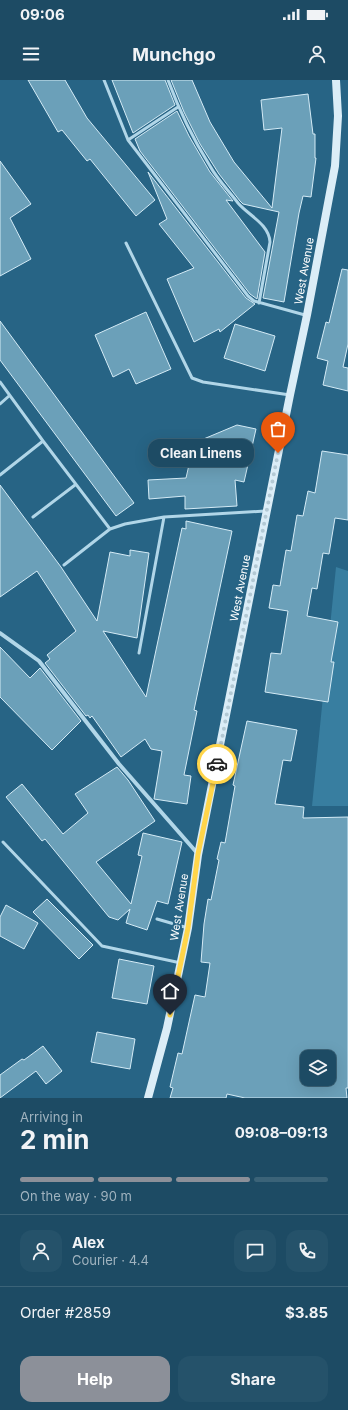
<!DOCTYPE html>
<html lang="en">
<head>
<meta charset="utf-8">
<style>
	body { margin:0; font-family:Inter,sans-serif; background:#25526a; color:#f1f3f6; height:100vh; display:flex; flex-direction:column; font-size:15px; white-space:nowrap }
	* { box-sizing:border-box; margin:0 }
	p { font-size:13px; color:#a0b3bf }
	.icon { flex:none; width:22px; height:22px; fill:none; stroke:currentColor; stroke-width:2; stroke-linecap:round; stroke-linejoin:round }
	.map { position:relative; height:1018px; overflow:hidden }
	.sheet { display:flex; flex-direction:column; background:#1d4b64; flex:1 }
	.sheet>* { flex:none }
	.buttons { position:absolute; left:300px; top:970px; display:grid; gap:8px }
	.buttons a { display:grid; place-items:center; width:36px; height:36px; border-radius:8px; background:#1d4b64; box-shadow:0 4px 16px #0002,0 0 0 1px #3b6378; font-size:20px }
	.pin { position:absolute; display:grid; place-items:center; width:34px; height:34px; color:#fff; margin:-41px -17px; border-radius:50% 50% 50% 0; rotate:-45deg; box-shadow:0 0 4px #0007 }
	.pin .icon { rotate:45deg }
	.courier { position:absolute; display:grid; place-items:center; width:40px; height:40px; margin:-20px; border:3px solid #ffd54a; border-radius:50%; background:#fff; color:#222; box-shadow:0 1px 5px #0007 }
	.bubble { position:absolute; height:28px; border-radius:12px; background:#1d4b64; box-shadow:0 4px 16px #0002,0 0 0 1px #3b6378; font-size:13px; font-weight:700; line-height:28px; text-align:center }
	.headline em { font-style:normal; font-weight:700 }
	.headline div { display:flex; flex-direction:column-reverse }
	.headline { display:flex; align-items:center; justify-content:space-between; height:68px; padding:0 20px }
	h1 { font-size:26px; font-weight:700; line-height:30px }
	.bar { display:grid; grid-template-columns:repeat(4,1fr); gap:6px 4px; align-content:center; height:48px; padding:0 20px }
	.bar i { height:5px; border-radius:3px; background:#3b6378 }
	.bar .active { background:#8c9099 }
	.bar p { grid-column:span 4 }
	.line { display:flex; align-items:center; gap:10px; padding:0 20px; border-top:1px solid #3b6378 }
	.line div { flex:1 }
	.round { display:grid; place-items:center; flex:none; width:42px; height:42px; border-radius:12px; background:#25526a }
	.action { display:flex; gap:8px; margin-top:auto; padding:8px 20px }
	.action a { flex:1; height:46px; border-radius:12px; background:#8c9099; color:#fff; font-size:16px; font-weight:700; line-height:46px; text-align:center }
	.action a+a { background:#25526a; color:#f1f3f6 }
	.status { display:flex; justify-content:space-between; align-items:center; height:28px; padding:0 20px; background:#1d4b64; direction:ltr }
	.status svg { height:11px; fill:currentColor }
	header { display:flex; justify-content:space-between; align-items:center; height:52px; padding:0 20px; background:#1d4b64; font-size:18px; font-weight:700 }
	.map>svg:first-child { display:block }
	.green { fill:#387ea0 }
	.building { fill:#6ba0b9; stroke:#d4ebf6; fill-rule:evenodd }
	.lines { fill:none; stroke-linecap:round; stroke-linejoin:round }
	.service { stroke:#b1d6e8; stroke-width:3 }
	.minor { stroke:#b1d6e8; stroke-width:4 }
	.secondary { stroke:#dbedf7; stroke-width:8 }
	.done { stroke:#b3c9d4; stroke-width:4; stroke-dasharray:0 7.2 }
	.route { stroke:#ffd54a; stroke-width:5 }
	.labels { text-anchor:middle; stroke-width:4; stroke-linejoin:round; paint-order:stroke }
	.street-label { font-size:11px; fill:#fff; stroke:#276485 }
</style>
</head>
<body>
<div class="status"><b>09:06</b><svg viewBox="0 0 49 12"><path d="M0 12V9h3v3zM5 12V6h3v6zM10 12V3h3v9zM15 12V0h3v12zM26 1h20v11H26zM47 4h2v5h-2z"/></svg></div>
<header><svg class="icon" aria-label="menu" viewBox="0 0 24 24"><path d="M4 6h16M4 12h16M4 18h16"/></svg>Munchgo<svg class="icon" aria-label="person" viewBox="0 0 24 24"><circle cx="12" cy="8" r="4"/><path d="M4 21q1-7 8-7t8 7"/></svg></header>
<div class="map">
<svg width="348" height="1018" viewBox="0 0 348 1018">
	<rect width="100%" height="100%" fill="#276485"/>
	<path class="green" d="M336,487L348,491V726H312Z"/>
	<path class="building" d="M28,0H65L87,38L155,120L136,136L90,79L87,81L62,50L58,52Z
		M112,0H165L175,25L133,53Z
		M171,0H192L210,42L234,82L272,128L282,48L264,50L261,20L308,14L313,54H315V78H316L311,117L303,116L299,133L284,222L263,218L279,132L243,124L240,121L219,94L200,64L184,32Z
		M177,31L189,56L210,92L233,121L226,120L265,172L257,219L250,214L140,71L135,59Z
		M0,81L31,124L10,138L31,179L0,196Z
		M148,92L246,218L255,224L220,252L219,249L194,262L167,199L194,188L159,144L167,139Z
		M342,189L348,190V264L343,287L348,288V311L323,305L328,281L317,278L326,242L329,243Z
		M146,232L171,289L136,304L129,289L113,297L95,255Z
		M0,241L134,423L116,436L0,280Z
		M235,244L275,256L265,291L224,278Z
		M237,345L256,349L244,402L235,400L237,426L185,429V416L149,419L148,400L186,398L194,363Z
		M322,371L348,375V440L335,438L329,474L323,473L317,509L312,508L307,536L338,542L331,582H334L328,622L265,612L271,573L281,574L288,531L269,528L273,505L280,506L286,470L291,471L297,435L303,436L308,411L315,413Z
		M0,405L61,487L97,541L110,472L130,476V470L149,473L137,558L103,551L146,617L182,448L186,449V441L232,451L194,630L197,631L184,695L191,696L187,724L154,719L162,671L151,669L145,659L121,677L92,636L90,638L88,635L86,636L45,583L50,579L47,575L76,551L37,491L0,517Z
		M0,567L30,598L40,588L81,641L52,670L0,617Z
		M247,641L297,650L291,681L283,680L275,724L304,727L303,738L348,737V1008H346L347,1018H245L227,1014L226,1018H170L173,1008L170,1007L178,973L182,974L195,915L205,917L210,883L201,882L204,844L208,819L211,820L219,780L217,779L221,762L225,763L235,706L233,705ZM307,977H329V999H307Z
		M117,687L128,700L155,741L96,782L131,824L142,776L138,775L143,753L182,762L168,824L157,821L147,850L126,843L130,829L118,840L109,837L45,759L42,761L6,717L22,704L63,754L88,733L75,714Z
		M47,819L93,865L79,879L33,832Z
		M6,825L38,843L24,869L0,856V837Z
		M119,879L154,886L147,924L112,918Z
		M97,952L135,959L130,989L91,982Z
		M43,966L62,991L46,1004L36,991L0,1018V995L22,979L24,980Z"/>
	<g class="lines">
		<path class="service" d="M104,0L128,60L248,216L254,221L305,235
			M168,0C179,30 193,59 210,86C217,99 229,111 238,123C248,135 269,144 270,162L259,223
			M128,60L178,27
			M126,163L192,298L203,302L290,315
			M0,302L43,361L110,449
			M0,324L9,316
			M0,395L43,361
			M33,437L75,405
			M64,485L110,449L125,444L164,437L265,431
			M139,573L164,437
			M3,762L102,866L181,883
			M157,839L188,848"/>
		<path class="minor" d="M0,553L39,581L119,684L198,774"/>
		<path class="secondary" d="M148,1018L167,948L188,848L198,775L290,315L307,235L335,86L338,36L336,0"/>
	</g>
	<g class="lines">
		<path class="done" d="M217,684L278,373"/>
		<path class="route" d="M170,935L188,848L198,774L217,684"/>
	</g>
	<g class="labels">
		<g class="street-label">
			<text transform="translate(304 191) rotate(-80)" y="4">West Avenue</text>
			<text transform="translate(240 508) rotate(-79)" y="4">West Avenue</text>
			<text transform="translate(179 827) rotate(-81)" y="4">West Avenue</text>
		</g>
	</g>
</svg>
<div class="buttons">
<a><svg class="icon" aria-label="layers" viewBox="0 0 24 24"><path d="M12 4l9 5-9 5-9-5zM3 14l9 5 9-5"/></svg></a>
</div>
<div class="pin" style="left:278px;top:373px;background:#ea580c"><svg class="icon" aria-label="bag" viewBox="0 0 24 24"><path d="M5 8h14l-1 12H6zM9 8a3 3 0 0 1 6 0"/></svg></div>
<div class="pin" style="left:170px;top:935px;background:#1f2937"><svg class="icon" aria-label="home" viewBox="0 0 24 24"><path d="M3 11l9-7 9 7M6 9v11h12V9"/></svg></div>
<div class="courier" style="left:217px;top:684px"><svg class="icon" aria-label="car" viewBox="0 0 24 24"><path d="M5 17H2v-5l4-1 3-4h7l3 4 3 1v5h-3M9 17h6M6 11h13"/><circle cx="7" cy="17" r="2"/><circle cx="17" cy="17" r="2"/></svg></div>
<div class="bubble" style="left:148px;top:359px;width:106px">Clean Linens</div>
</div>
<section class="sheet">
<div class="headline"><div><h1>2 min</h1><p>Arriving in</p></div><em>09:08–09:13</em></div>
<div class="bar"><i class="active"></i><i class="active"></i><i class="active"></i><i></i><p>On the way · 90 m</p></div>
<div class="line" style="height:72px"><a class="round"><svg class="icon" aria-label="person" viewBox="0 0 24 24"><circle cx="12" cy="8" r="4"/><path d="M4 21q1-7 8-7t8 7"/></svg></a><div><b>Alex</b><p>Courier · 4.4</p></div><a class="round"><svg class="icon" aria-label="chat" viewBox="0 0 24 24"><path d="M4 5h16v11H9l-5 4z"/></svg></a><a class="round"><svg class="icon" aria-label="phone" viewBox="0 0 24 24"><path d="M5 4h4l2 5-3 2q2 4 5 5l2-3 5 2v4C11 20 4 13 5 4z"/></svg></a></div>
<div class="line" style="height:52px"><div>Order #2859</div><b>$3.85</b></div>
<div class="action"><a>Help</a><a>Share</a></div>
</section>
</body>
</html>
